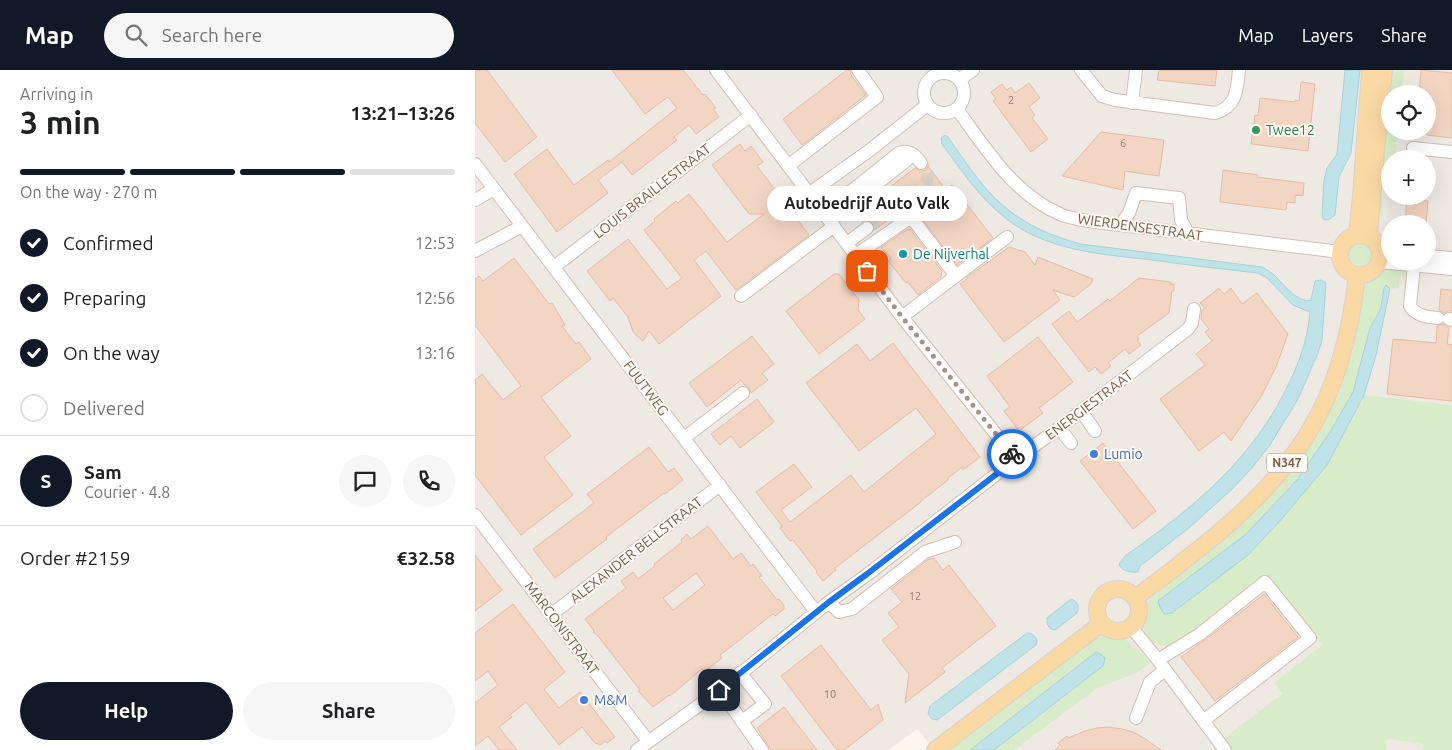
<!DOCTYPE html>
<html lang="en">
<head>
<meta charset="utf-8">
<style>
	body { margin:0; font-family:Ubuntu,sans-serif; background:#f6f6f6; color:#202124; height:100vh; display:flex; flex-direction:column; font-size:19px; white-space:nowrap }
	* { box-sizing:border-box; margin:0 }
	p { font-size:16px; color:#757577 }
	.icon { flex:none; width:28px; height:28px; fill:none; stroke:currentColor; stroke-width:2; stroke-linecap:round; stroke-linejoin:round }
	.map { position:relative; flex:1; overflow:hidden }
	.details { display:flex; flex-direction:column; background:#fff; width:475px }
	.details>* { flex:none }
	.fabs { position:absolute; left:906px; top:15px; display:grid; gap:10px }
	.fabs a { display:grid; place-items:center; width:55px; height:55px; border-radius:50%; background:#fff; box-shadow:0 5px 20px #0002; font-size:25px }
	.pin { position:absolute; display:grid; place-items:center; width:42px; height:42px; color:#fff; margin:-21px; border-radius:10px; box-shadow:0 2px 8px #0006 }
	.courier { position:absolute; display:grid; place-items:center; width:50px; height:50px; margin:-25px; border:4px solid #1a73e8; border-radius:50%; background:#fff; color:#222; box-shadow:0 1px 6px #0007 }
	.bubble { position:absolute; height:35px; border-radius:18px; background:#fff; box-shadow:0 5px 20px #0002; font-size:16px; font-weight:700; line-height:35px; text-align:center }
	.head em { font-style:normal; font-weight:700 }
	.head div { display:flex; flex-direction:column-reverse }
	.head { display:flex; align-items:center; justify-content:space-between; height:85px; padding:0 20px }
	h1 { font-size:32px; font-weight:700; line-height:38px }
	.bar { display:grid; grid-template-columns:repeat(4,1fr); gap:8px 5px; align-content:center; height:60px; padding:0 20px }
	.bar i { height:6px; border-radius:4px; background:#e0e0e0 }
	.bar .on { background:#111827 }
	.bar p { grid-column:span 4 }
	.line { display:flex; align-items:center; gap:12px; padding:0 20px; border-top:1px solid #e0e0e0 }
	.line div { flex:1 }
	.round { display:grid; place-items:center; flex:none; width:52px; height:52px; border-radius:26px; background:#f6f6f6 }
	ol { padding:0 20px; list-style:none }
	li { display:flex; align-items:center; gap:15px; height:55px }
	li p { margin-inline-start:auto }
	li .icon { padding:5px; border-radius:50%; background:#111827; color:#fff; stroke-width:4 }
	li:last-child { color:#757577 }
	li i { width:28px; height:28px; border:2px solid #e0e0e0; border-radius:50% }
	.button { display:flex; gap:10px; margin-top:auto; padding:10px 20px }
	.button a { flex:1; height:58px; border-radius:30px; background:#111827; color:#fff; font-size:20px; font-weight:700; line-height:58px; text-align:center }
	.button a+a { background:#f6f6f6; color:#202124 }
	header { display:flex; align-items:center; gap:30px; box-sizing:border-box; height:70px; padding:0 25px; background:#111827; color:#fff }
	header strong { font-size:24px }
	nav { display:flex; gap:28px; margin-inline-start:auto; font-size:18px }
	.search { width:350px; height:45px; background:#f6f6f6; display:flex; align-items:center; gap:12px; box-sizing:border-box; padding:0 18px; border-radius:28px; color:#757577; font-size:19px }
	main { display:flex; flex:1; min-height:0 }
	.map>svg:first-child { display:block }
	.industrial { fill:#efe9e4; fill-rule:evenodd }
	.green { fill:#d8ecc9 }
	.water { fill:#bfe3e8; stroke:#a5d3da }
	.building { fill:#f3d5c3; stroke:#e6bba3; fill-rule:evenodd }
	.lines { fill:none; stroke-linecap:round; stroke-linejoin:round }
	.minor-tunnel { stroke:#dcd0c4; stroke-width:12; stroke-dasharray:12 6; stroke-linecap:butt }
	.minor-casing { stroke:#d1beb0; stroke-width:14 }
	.major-casing { stroke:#dad1cd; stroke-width:18 }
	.minor { stroke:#fff; stroke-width:12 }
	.major { stroke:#fbd9a5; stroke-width:16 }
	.done { stroke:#a89285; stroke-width:5; stroke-dasharray:0 9 }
	.route { stroke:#1a73e8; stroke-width:6 }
	.leisure-dot { fill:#2e9e5b; stroke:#fffaf3; stroke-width:2 }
	.culture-dot { fill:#0f9aa8; stroke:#fffaf3; stroke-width:2 }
	.shop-dot { fill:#3f7fe0; stroke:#fffaf3; stroke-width:2 }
	.labels { text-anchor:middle; stroke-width:4; stroke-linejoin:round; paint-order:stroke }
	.number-label { font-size:11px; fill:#987a6a }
	.shield { fill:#fffaf3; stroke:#a28b7f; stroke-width:1 }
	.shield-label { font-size:12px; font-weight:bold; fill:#7a5c4d }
	.leisure-label { font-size:14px; fill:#27864d; stroke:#fffaf3; text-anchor:start }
	.street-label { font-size:14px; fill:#7a5c4d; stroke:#fffaf3 }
	.culture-label { font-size:14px; fill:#0d838f; stroke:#fffaf3; text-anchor:start }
	.shop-label { font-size:14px; fill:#366cbe; stroke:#fffaf3; text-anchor:start }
</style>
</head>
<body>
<header>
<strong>Map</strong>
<div class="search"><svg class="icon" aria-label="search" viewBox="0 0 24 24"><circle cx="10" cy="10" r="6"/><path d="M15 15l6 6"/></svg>Search here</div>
<nav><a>Map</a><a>Layers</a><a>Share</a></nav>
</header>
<main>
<section class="details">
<div class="head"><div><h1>3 min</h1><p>Arriving in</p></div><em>13:21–13:26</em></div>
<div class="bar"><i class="on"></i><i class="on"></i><i class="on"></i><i></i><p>On the way · 270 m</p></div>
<ol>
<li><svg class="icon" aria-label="check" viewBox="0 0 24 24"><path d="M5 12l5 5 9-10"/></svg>Confirmed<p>12:53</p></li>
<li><svg class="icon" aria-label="check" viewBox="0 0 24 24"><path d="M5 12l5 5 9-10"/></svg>Preparing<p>12:56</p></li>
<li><svg class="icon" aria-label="check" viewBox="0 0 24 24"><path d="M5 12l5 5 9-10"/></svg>On the way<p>13:16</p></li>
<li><i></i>Delivered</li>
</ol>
<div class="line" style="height:90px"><b class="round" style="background:#111827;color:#fff">S</b><div><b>Sam</b><p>Courier · 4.8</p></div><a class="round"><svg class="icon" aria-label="chat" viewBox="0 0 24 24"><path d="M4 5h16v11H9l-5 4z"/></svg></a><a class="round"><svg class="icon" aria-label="phone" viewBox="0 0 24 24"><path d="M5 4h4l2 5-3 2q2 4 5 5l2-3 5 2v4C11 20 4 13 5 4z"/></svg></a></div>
<div class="line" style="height:65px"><div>Order #2159</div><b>€32.58</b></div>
<div class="button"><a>Help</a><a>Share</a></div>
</section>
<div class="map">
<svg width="977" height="680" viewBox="0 0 977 680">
	<rect width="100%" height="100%" fill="#fdf6ec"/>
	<path class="industrial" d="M0,0H977V680H460L442,659L414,680H0ZM915,24H952V61H915ZM915,89H952V126H915ZM915,154H952V191H915Z"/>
	<path class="green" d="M915,0H929L927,24H915V61H923L920,89H915V110L910,112L907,117L908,147L899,140Z
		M874 184a11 11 0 1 1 22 0a11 11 0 1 1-22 0Z
		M916,196L929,197L933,207L925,206L924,218L915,219L911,215L909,218L906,238L895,258L878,322L855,362L822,410L771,464L683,531L689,544L852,395L889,325L977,335V680H947L948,674L912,669L911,680H756L748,669L807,624L800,612L847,575L791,505L715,563L692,577C687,575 678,573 674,570C663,559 668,539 676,528L754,461L814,396L887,225C892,205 898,204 916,196Z
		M623,563L650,569L674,590L673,595C658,607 638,610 621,619L539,680H519L627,596L620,582L495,680H467Z"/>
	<path class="water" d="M870,0H885L876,83L864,107L860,145L855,149L850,150L848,149L847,145L849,110L852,98L862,84Z
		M470,65L473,67C488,88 503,112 522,130C546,153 575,166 606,174L787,197C806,205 811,226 832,231L836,230L840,211L846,210L851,213L847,270L843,283L823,329L795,375L776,399L756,420L714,458L665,496L663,502C655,502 647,502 644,494L650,486C719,437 779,389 815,311C826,288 833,266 835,242L818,235L792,208L783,203C747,199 712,195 677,190C625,184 571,181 529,147C504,127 486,100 467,74L466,68Z
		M911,215L915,219L901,285L889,325L852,395L804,452L773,485L697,543L689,544L685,537L683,531L771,464L822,410L855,362L878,322L895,258L906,238L909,218Z
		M596,529C603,531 604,537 602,543L580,560L576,559L572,554V548Z
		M552,563C557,563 560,566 562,570L561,575L462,650L457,649L453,644L455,636Z
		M621,582L627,585L630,588L628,596L519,680H495Z"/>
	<path class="building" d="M0,0H12L62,67L30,92L0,53Z
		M137,0H208L228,25L230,24L241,38L238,39L244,47L221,64L214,55L199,67L202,70L157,105L147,92L123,110L133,123L82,162L39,104L72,79L99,115L133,90L134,92L202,38L193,27L170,44Z
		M372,0H375L376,5L391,25L327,75L308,49Z
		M684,0H742L740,16L682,10Z
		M946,0L977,3V68L952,65V24H944Z
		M826,12L840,14L833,81L776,74L780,45L783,46L785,28L820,32V30L824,31Z
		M554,13L565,28L554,37L560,45L557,48L573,69L556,82L518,31L521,29L516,22L527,14L532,20L536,17L540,23Z
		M626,62L689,70L684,106L650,101L648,120L587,106Z
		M265,74L270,81L276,76L288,92L282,96L334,165L261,220L231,181L219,190L246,226L184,274L174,261L168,271L158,262L153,247L138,228L135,231L112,201L153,169L192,219L207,208L169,160L180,151L179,149L201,131L203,133L214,124L252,172L289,144H274L237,95Z
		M453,96L471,120L477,115L518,168L482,195L442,142L434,134L400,160L398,153L392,150L387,151L381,143L440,98L447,101L451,100Z
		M748,100L783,105L782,107L829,113L828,126L820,125V133L812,132L811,140L745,132Z
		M932,126H943V130L953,131L951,154H930Z
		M433,159H435L467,201L466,207L443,225L433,212L431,213L413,191L416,189L406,177Z
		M534,177L550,182L560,195L563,187L618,209L616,214L599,227L578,220L585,230L529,272L485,214L492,209L491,208Z
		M39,188L74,234L77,233L90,255L87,256L101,274L104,272L116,289L66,327L96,366L69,387L98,425L46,465L0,405V310L7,304L28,330L46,316L0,255V209L4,206L8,211Z
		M359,204H364L384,230L383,240L390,249L344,284L311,241Z
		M664,208L696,212L695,214H699V221H697L694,243L662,266L664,269L662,270L666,275L654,284L650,279L633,293L636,296L626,304L620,297L614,302L577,254L594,241L602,252L633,229L635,231Z
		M744,218L749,224L756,218L767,234L782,223L813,264L801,297L787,325L756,371L749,362L724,381L685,329L730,295L721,284L737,271L730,262L734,259L726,249L727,240L730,238L725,233Z
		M966,219L977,220V241H973L969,243L964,240Z
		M968,254L974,258L972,274L977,275V331L912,324L918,269L961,273L962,256Z
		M277,266L299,294L287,303L293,310L276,323L274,318L270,315L266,310L232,337L214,313Z
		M563,267L598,312L564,338L568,343L544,361L529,341L535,337L512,306Z
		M418,273L505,387L488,400L487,397L473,408V410L446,431V432L360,498L361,500L348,511L341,502L342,501L318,470L315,471L305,458L307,456L281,422L319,394L337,417L306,440L315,452L376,405L389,422L461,364L441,338L384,381L331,313L382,274L395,291Z
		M282,329L299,352L265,378L256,366L245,375L236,364Z
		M628,373L681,441L658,459L605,391Z
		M174,377L193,402L199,398L208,410L190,424L189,423L131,467L132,469L80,508L58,479L119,433L112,424Z
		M233,456L258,489L266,483L276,496L278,494L287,506L284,507L302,530L304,529L309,535V539L300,546L298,544L245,585L247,588L229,602L227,599L195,626L194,625L178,637L163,621L165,620L123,566L118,562L119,561L110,549L151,518L146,511L158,502L163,509L180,496L179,494L207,472L206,470L212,464L216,469ZM221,503L230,515L198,540L188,528Z
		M0,485L27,520L0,541Z
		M459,488L468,500L474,495L521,556L467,598L470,602L430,633L434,604L407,570L424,557L413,543L427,532L416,519L454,489Z
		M789,524L823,567L740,631L706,587L730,570Z
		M38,534L90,602L69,619L84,638L105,622L140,667L132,673L130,671L126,675L120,673L107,657L84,675L51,632L35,645L37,647L24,657L42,680H24L13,666L0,676V633L23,615L13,601L0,611V563Z
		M346,575L396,640L403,634L408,650L369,680H362L306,606Z
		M309,637L342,680H296L282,658Z
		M634,657L647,659L658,662L669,668L686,680H580L585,675L583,673L592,666L593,668L610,661L622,658Z"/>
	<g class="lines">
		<path class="minor-tunnel" d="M392,158L452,112L453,104L446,93"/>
		<defs>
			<path id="minor" d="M241,0L427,247L541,389
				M606,0L627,26L640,30L740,43C762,37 762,19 764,0
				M449 23a20 20 0 1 1 40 0a20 20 0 1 1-40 0Z
				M484,10L498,0
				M657,33L661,0
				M482,39C511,79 539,125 587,145C595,148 604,149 613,151L865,182
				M938,78L977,82
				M0,94L341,542
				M313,96L402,27L383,0
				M335,123L395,80L452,35
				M0,130L19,119
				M366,142L432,90
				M355,151L366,142L368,133L374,123L424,83C435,79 440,85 446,93
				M645,155L654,143L661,123L704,128L706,150L713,163
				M372,173L392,158
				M0,181L47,156
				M906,182H915
				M381,185L436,147L481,206
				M952,186L977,188
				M905,192L977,199
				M939,195L935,236C941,246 952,247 963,248
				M79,197L276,45
				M266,226L359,156
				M427,247L532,167
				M974,249L977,250
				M606,341L620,361
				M584,358L596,373
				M209,368L268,323
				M0,445L173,671
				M354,532L364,542L377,539L450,482L480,472
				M77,544L245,415
				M656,557L683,590L750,680
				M683,590L725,564L790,512L835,568L728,651
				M265,603L290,634L267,651
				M245,620L287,680
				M661,648L675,612L690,600
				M162,680L245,620L354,532L393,504L541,389L584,358L713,259L717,253L719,239"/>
			<path id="major" d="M882,164L886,127L895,0
				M865 185a20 20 0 1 1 40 0a20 20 0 1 1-40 0Z
				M894,166L901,80L909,0
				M622 540a21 21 0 1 1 42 0a21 21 0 1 1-42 0Z
				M660,528C724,480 793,430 835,360C863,314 876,259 882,205
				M460,680L626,554"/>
		</defs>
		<use href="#minor" class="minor-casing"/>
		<use href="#major" class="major-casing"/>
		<use href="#minor" class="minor"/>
		<use href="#major" class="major"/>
	</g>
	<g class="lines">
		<path class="done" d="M392,201L427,247L537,384"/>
		<path class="route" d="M244,620L354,532L392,504L541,389L537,384"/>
	</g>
	<circle class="leisure-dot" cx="781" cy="60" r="5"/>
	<circle class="culture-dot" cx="428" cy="184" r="5"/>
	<g class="shop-dot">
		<circle cx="619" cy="384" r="5"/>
		<circle cx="109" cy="630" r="5"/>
	</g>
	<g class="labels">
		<g class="number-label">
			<text x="536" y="34">2</text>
			<text x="648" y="77">6</text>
			<text x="440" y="530">12</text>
			<text x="355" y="628">10</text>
		</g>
		<rect class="shield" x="792" y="383.5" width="40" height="19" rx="4"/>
		<g class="shield-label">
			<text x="812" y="397">N347</text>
		</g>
		<g class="leisure-label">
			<text x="791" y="65">Twee12</text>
		</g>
		<g class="street-label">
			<text transform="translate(177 121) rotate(-38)" y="5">LOUIS BRAILLESTRAAT</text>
			<text transform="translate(665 157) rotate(8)" y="5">WIERDENSESTRAAT</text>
			<text transform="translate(171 318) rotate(53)" y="5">FUUTWEG</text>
			<text transform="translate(614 335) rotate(-37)" y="5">ENERGIESTRAAT</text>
			<text transform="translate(161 480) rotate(-38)" y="5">ALEXANDER BELLSTRAAT</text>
			<text transform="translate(87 558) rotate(53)" y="5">MARCONISTRAAT</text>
		</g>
		<g class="culture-label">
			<text x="438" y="189">De Nijverhal</text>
		</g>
		<g class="shop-label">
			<text x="629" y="389">Lumio</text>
			<text x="119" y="635">M&amp;M</text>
		</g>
	</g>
</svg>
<div class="fabs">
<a><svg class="icon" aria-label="locate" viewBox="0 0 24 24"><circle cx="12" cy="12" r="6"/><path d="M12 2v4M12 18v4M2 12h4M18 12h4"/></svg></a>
<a>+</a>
<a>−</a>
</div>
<div class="pin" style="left:392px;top:201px;background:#ea580c"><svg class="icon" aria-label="bag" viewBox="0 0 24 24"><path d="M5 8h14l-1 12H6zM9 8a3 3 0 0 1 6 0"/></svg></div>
<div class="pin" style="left:244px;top:620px;background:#1f2937"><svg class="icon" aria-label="home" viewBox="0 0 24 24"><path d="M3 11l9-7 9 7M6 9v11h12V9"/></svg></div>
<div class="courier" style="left:537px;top:384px"><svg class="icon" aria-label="bike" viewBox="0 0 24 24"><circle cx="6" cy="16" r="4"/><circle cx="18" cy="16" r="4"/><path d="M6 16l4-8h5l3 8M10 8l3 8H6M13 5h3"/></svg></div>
<div class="bubble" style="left:292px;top:116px;width:200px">Autobedrijf Auto Valk</div>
</div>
</main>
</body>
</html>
